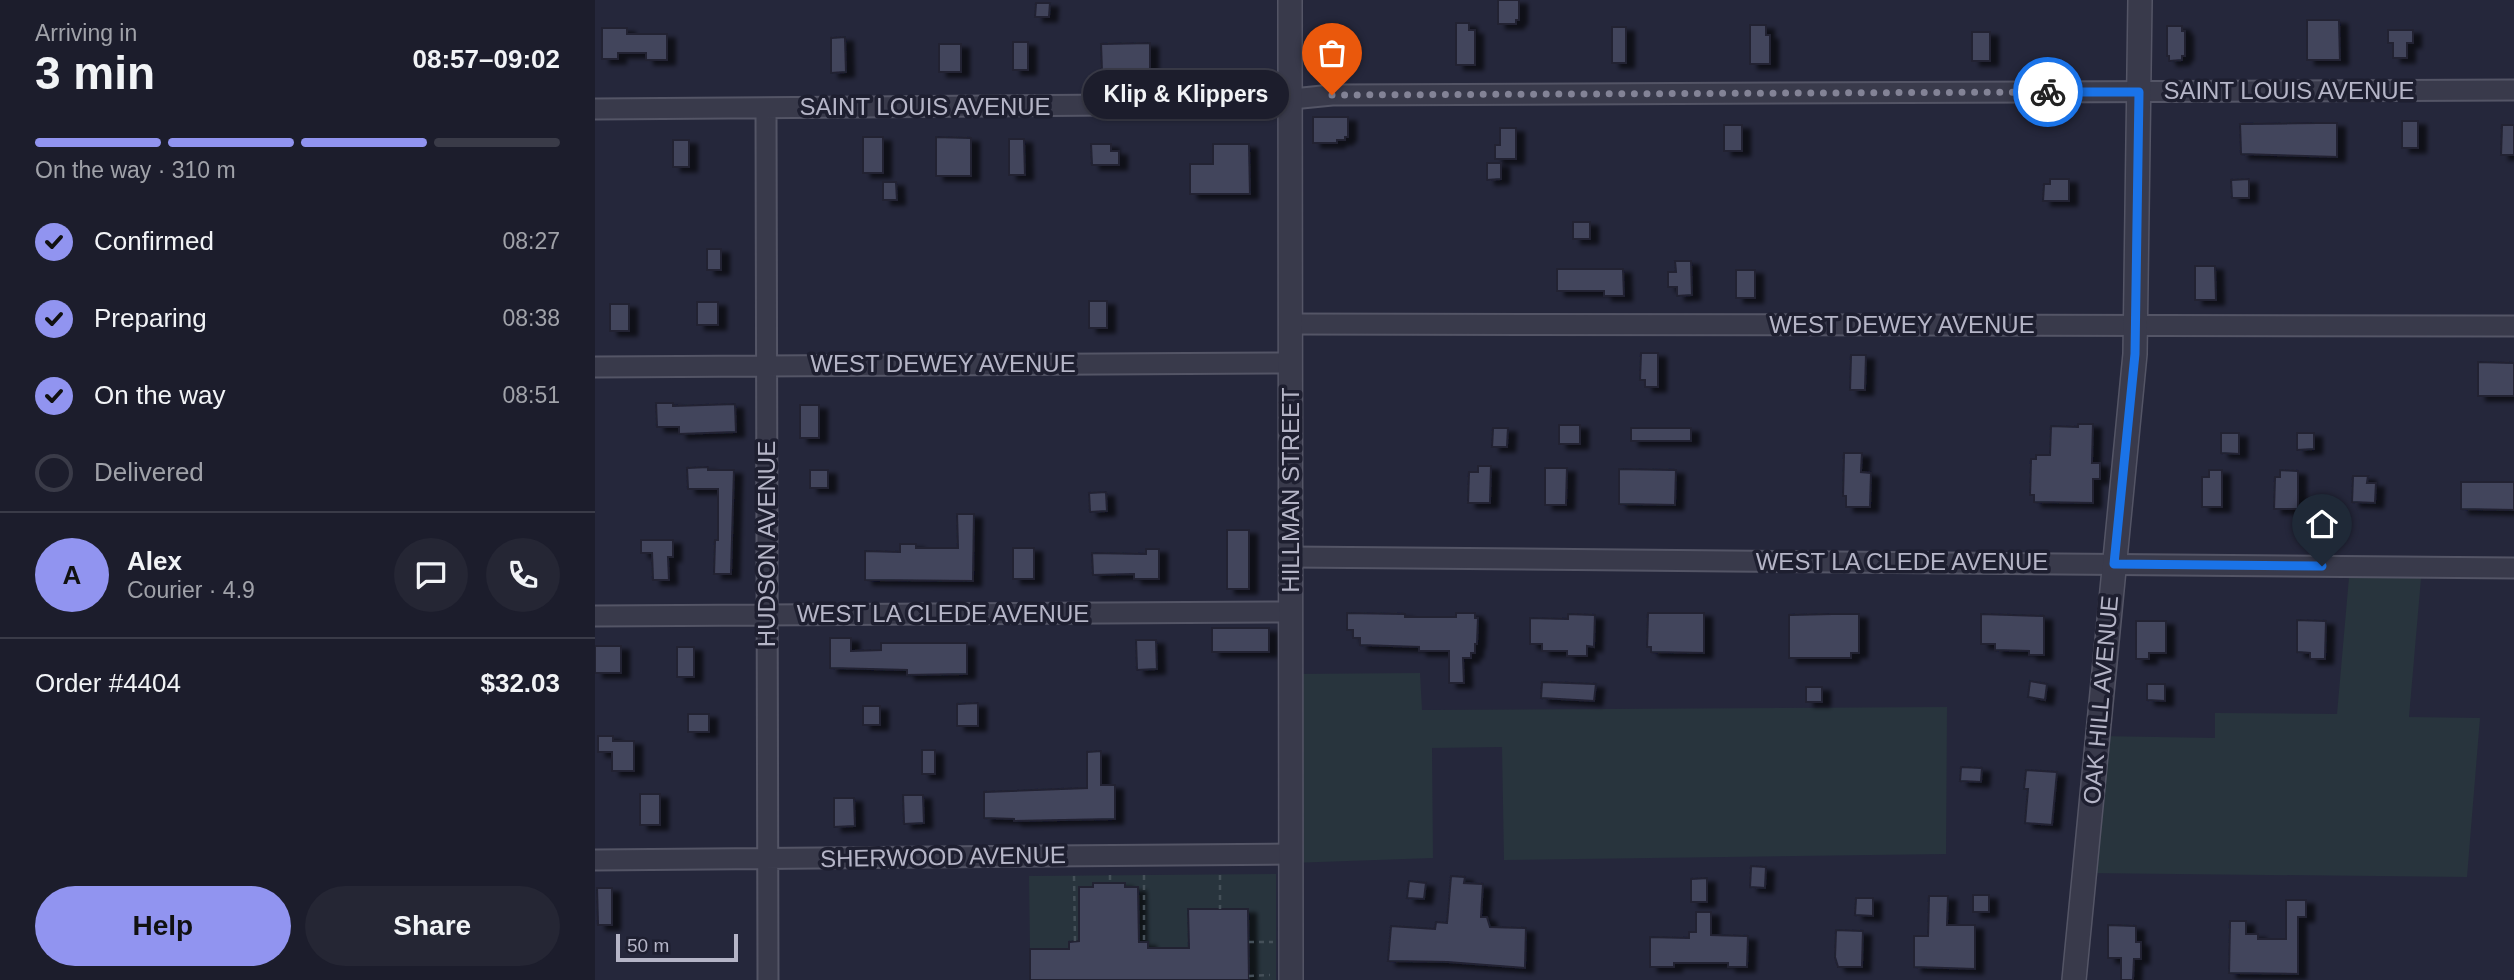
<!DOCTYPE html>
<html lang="en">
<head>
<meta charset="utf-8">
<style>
	body { margin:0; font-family:Helvetica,sans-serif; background:#252634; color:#f1f3f6; height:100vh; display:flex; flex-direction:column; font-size:26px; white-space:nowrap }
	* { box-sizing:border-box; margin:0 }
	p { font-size:23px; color:#a0a2a9 }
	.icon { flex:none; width:38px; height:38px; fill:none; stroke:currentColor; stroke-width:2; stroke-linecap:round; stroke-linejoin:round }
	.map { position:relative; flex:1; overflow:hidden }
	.panel { display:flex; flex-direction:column; background:#1c1d2c; width:595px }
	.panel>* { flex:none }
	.scale { position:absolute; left:21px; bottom:18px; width:122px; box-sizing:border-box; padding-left:7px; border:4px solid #b5b5c7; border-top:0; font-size:19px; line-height:24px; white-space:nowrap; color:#b5b5c7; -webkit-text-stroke:5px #1e1f30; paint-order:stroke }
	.pin { position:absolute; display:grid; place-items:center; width:60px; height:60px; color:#fff; margin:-72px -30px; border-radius:50% 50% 50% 0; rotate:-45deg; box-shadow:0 0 7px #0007 }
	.pin .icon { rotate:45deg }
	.courier { position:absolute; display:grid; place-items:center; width:70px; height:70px; margin:-35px; border:5px solid #1a73e8; border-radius:50%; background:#fff; color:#222; box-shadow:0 2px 9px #0007 }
	.bubble { position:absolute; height:49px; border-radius:24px; background:#1c1d2c; box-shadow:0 2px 5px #0004,0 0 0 2px #3a3b48; font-size:23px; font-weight:600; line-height:49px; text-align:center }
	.head em { font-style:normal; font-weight:600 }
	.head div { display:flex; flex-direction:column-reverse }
	.head { display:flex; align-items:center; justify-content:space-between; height:119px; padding:0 35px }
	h1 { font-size:46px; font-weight:600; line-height:52px }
	.bar { display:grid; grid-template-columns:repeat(4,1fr); gap:10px 7px; align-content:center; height:84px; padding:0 35px }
	.bar i { height:9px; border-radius:5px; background:#3a3b48 }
	.bar .active { background:#9194f0 }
	.bar p { grid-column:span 4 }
	.line { display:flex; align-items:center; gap:18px; padding:0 35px; border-top:2px solid #3a3b48 }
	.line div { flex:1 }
	.round { display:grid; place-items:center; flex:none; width:74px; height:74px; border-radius:37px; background:#252634 }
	ol { padding:0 35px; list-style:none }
	li { display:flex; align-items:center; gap:21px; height:77px }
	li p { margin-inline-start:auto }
	li .icon { padding:7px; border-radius:50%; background:#9194f0; color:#111; stroke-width:4 }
	li:last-child { color:#a0a2a9 }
	li i { width:38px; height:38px; border:4px solid #3a3b48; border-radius:50% }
	.button { display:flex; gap:14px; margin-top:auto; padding:14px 35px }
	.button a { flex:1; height:80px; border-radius:42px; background:#9194f0; color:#111; font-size:28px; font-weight:600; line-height:80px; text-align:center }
	.button a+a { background:#252634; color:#f1f3f6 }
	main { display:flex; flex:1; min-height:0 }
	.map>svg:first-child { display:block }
	.green { fill:#28343d }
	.building { fill:#42445b; stroke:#202132; stroke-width:2; filter:url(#shadow) }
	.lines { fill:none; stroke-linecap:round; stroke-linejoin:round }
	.minor-casing { stroke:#545566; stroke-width:23 }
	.tertiary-casing { stroke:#545566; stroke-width:26 }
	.path { stroke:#455059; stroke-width:2.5; stroke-dasharray:5 5; stroke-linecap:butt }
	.minor { stroke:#393a4b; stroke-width:19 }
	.tertiary { stroke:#393a4b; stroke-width:23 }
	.done { stroke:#838396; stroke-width:7; stroke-dasharray:0 12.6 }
	.route { stroke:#1a73e8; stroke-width:9 }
	.labels { text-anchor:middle; stroke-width:7; stroke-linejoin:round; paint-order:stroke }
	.street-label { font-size:24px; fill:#b5b5c7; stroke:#1e1f30 }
</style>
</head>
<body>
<main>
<section class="panel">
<div class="head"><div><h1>3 min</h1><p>Arriving in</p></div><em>08:57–09:02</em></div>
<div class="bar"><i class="active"></i><i class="active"></i><i class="active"></i><i></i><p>On the way · 310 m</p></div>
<ol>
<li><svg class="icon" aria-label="check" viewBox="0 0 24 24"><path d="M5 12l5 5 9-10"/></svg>Confirmed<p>08:27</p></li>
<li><svg class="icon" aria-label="check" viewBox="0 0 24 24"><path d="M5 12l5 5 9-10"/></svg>Preparing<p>08:38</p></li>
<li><svg class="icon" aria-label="check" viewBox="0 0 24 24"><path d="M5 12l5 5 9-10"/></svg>On the way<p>08:51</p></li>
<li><i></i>Delivered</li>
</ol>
<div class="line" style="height:126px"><b class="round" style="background:#9194f0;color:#111">A</b><div><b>Alex</b><p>Courier · 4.9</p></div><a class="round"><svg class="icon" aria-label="chat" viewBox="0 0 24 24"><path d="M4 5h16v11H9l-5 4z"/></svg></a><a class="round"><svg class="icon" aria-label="phone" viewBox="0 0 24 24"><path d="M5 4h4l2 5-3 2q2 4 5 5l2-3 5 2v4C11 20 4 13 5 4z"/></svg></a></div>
<div class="line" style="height:91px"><div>Order #4404</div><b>$32.03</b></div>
<div class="button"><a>Help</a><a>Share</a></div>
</section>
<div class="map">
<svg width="1919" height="980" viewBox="0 0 1919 980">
	<defs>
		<filter id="shadow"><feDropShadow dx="8" dy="4.5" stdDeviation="2" flood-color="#0009"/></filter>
	</defs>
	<rect width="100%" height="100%" fill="#25273b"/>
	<path class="green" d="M1755,566L1827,567L1814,717L1885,718L1872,877L1490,873L1503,736L1620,738V713L1742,714Z
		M825,673L827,710L1352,707L1351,854L909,860L907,747L837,748L838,858L696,863V674Z
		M681,874V980H654L653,909H594V954L553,948V942H544L543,888L530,887V883H499L484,942L474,949H435L434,876Z"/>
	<path class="building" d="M903,0H924V20H921V24H903Z
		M441,3H455L454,17H440Z
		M1712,20H1744L1745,60H1712Z
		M861,23H874V30H880V65H861Z
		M1155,25H1171V35H1175V64H1155Z
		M1572,26H1587V31H1590V56H1587V60L1574,61V56H1572Z
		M1017,27H1031V63H1017Z
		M7,28H32V34H72V60H51V53H23V59H7Z
		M1793,30H1818V43H1812V58H1798V43H1793Z
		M1377,32H1395V61H1377Z
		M250,37L251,72L236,73V38Z
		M418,42H433V70H418Z
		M555,43V71L507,72L506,44Z
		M344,44H366V72H344Z
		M718,117H753V137H750V140H742V143H718Z
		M1807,121H1823V148H1807Z
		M1723,123H1742V157L1646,154L1645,124Z
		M1129,125H1147V151H1129Z
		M1907,125H1919V155H1906Z
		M905,128H921V159H900V145H905Z
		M268,137H288V173H268Z
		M341,137L376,138V176H341Z
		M414,139H429L430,175H414Z
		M78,140H94V167H78Z
		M496,144H516V151H524V165H497Z
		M618,144H654L655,194H595V164H618Z
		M892,163H906V179L892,180Z
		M1455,179H1474V201H1448L1449,184H1455Z
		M1654,179V198H1637L1636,180Z
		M288,182H301L302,200H288Z
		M978,222H995V239H978Z
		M112,249H126V270H112Z
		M1080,261H1096L1097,295L1082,296V287H1073V272H1081Z
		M1600,266H1620L1621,300H1600Z
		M962,269H1028L1029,296H1009V291H962Z
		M1141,270H1160V298H1141Z
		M494,301H512V328H494Z
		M102,302H123V325H102Z
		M15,304H34V331H15Z
		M1046,353H1063V387H1050V380H1045Z
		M1256,355H1271L1270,390H1255Z
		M1883,362L1919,363V396H1883Z
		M61,403H78V406L140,404L141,432L84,434V427H62Z
		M205,405H224V438H205Z
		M1483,424H1498L1497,463H1505V479H1498V503L1439,502V495H1435L1436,459H1441V455H1455L1456,426L1483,427Z
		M964,425H985V444H964Z
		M898,428H913L912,447H897Z
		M1036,428H1096V441H1036Z
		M1626,433H1644V454L1626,453Z
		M1702,433H1719V449L1702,450Z
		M1249,453H1267L1266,472L1276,473L1275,507H1251V496H1248Z
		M883,466H896L895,503H873L874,472H883Z
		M113,467V470H139L136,574H119L120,540H123V489H93L92,468Z
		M950,468H972L971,505H950Z
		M1024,469L1081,470L1080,505L1024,504Z
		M215,470H233V488H215Z
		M1614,470H1627V507H1607V477H1614Z
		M1685,470L1703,471V509H1679L1680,477H1685Z
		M1758,476H1773L1772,483H1781L1780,503L1757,502Z
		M1866,482H1919V510L1866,509Z
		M511,492L512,511L495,512L494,493Z
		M362,514H379L378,581L270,580V551L305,552V544H321V548H363Z
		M632,530H654V589H632Z
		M46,540H78V557H73L74,580H58L57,553H46Z
		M418,548H439V579H418Z
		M551,549H564V579H539V574L498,575L497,553L551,554Z
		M752,613L810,614V617H861V613H880V618H883L882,644H880V653H876V658H868L869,683H854V651H824V647L765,645V638H758V630H752Z
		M1053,613H1109V653L1056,652V647H1052Z
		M973,614L1000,615L999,647L992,646V656H972V651H947V644H935V618L973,619Z
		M1237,614H1264V653H1256V658H1194V615Z
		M1386,614L1449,616V655H1434V651L1400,650V644H1386Z
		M1702,620L1731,621L1730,659H1715V653L1702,652Z
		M1541,621H1571V653H1554V659H1541Z
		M617,628H674V652H617Z
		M235,638H256V651L286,650V643H372V674L312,675V670L235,668Z
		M541,640H561L562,669L542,670Z
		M0,646H26V673H0Z
		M82,647H99V677H82Z
		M1435,681L1452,684L1450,700L1433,697Z
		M947,682L1001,684L999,701L946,698Z
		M1552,684H1570V701L1552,700Z
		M1211,687H1227V702H1211Z
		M383,703V726H362V704Z
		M268,706H285V725H268Z
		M93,714H114V732H93Z
		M3,736H18V741H39V771H17V752H3Z
		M327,750H340V774H327Z
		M506,751V785H520V819L419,821V819L389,818V792L492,788V752Z
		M1366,767L1387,768L1386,782L1365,781Z
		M1431,770L1462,772L1457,825L1430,823L1433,789H1429Z
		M45,794H65V825H45Z
		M308,795H328L329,823L309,824Z
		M239,798H259L260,826L239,827Z
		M1156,866L1171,867L1170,888L1155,887Z
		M856,876L870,877L869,883L888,884L886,917H892L895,927L931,928L930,968L852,962L793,961L796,926L840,929L841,922L852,923Z
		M1112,878V902H1096V879Z
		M814,881L831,883L829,899L812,898Z
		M498,883H530V887H543L544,942H553V948H594L593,909H653L654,980H435V949H474V942L484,941V887H498Z
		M2,888H17V925H3Z
		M1378,895H1394V912H1378Z
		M1334,896H1353L1352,925H1380V969L1319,967V936H1333Z
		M1261,898H1278V916L1260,915Z
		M1691,900H1711V917H1703V974L1634,973L1635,921H1651V934H1663V939H1691Z
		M1101,912H1116V935L1153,936L1152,967H1133V963H1079V967H1055V937L1094,938V932H1101Z
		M1513,925L1541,926V942H1546V959H1539L1538,980H1526V958H1513Z
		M1241,930L1268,931L1267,967H1243L1240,957Z"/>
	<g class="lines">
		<defs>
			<path id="minor" d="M171,108L173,980
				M0,109L648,104L737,95L1919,90
				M696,324L1919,326
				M0,367L696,363
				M696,557L1919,568
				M0,616L696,612
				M0,860L696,854"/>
			<path id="tertiary" d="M695,0L696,980
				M1479,980L1540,354L1545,0"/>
		</defs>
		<use href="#minor" class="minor-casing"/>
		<use href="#tertiary" class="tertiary-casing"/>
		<path class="path" d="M515,875V883
			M549,875V942
			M625,875V909
			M479,876L480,942
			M654,942H678
			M654,976L675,975"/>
		<use href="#minor" class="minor"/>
		<use href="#tertiary" class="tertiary"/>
	</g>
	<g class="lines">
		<path class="done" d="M737,95L1453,92"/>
		<path class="route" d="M1453,92H1544L1540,354L1519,564L1727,566"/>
	</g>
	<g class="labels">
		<g class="street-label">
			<text x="1694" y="99">SAINT LOUIS AVENUE</text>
			<text x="330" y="115">SAINT LOUIS AVENUE</text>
			<text x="1307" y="333">WEST DEWEY AVENUE</text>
			<text x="348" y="372">WEST DEWEY AVENUE</text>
			<text transform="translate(696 490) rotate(-90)" y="8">HILLMAN STREET</text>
			<text transform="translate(172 544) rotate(-90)" y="8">HUDSON AVENUE</text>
			<text x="1307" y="570">WEST LA CLEDE AVENUE</text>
			<text x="348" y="622">WEST LA CLEDE AVENUE</text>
			<text transform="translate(1506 700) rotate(-85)" y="8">OAK HILL AVENUE</text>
			<text transform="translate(348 857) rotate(-1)" y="8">SHERWOOD AVENUE</text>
		</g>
	</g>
</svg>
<div class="scale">50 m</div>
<div class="pin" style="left:737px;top:95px;background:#ea580c"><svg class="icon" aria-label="bag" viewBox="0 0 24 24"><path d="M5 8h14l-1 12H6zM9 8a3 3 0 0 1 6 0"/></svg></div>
<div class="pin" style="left:1727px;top:566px;background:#1f2937"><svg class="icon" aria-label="home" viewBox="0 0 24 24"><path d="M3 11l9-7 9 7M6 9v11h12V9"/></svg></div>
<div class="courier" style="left:1453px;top:92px"><svg class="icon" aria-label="bike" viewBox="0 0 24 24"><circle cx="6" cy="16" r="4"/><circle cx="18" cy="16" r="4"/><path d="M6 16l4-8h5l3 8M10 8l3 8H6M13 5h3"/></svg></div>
<div class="bubble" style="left:488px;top:70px;width:206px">Klip &amp; Klippers</div>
</div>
</main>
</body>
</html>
